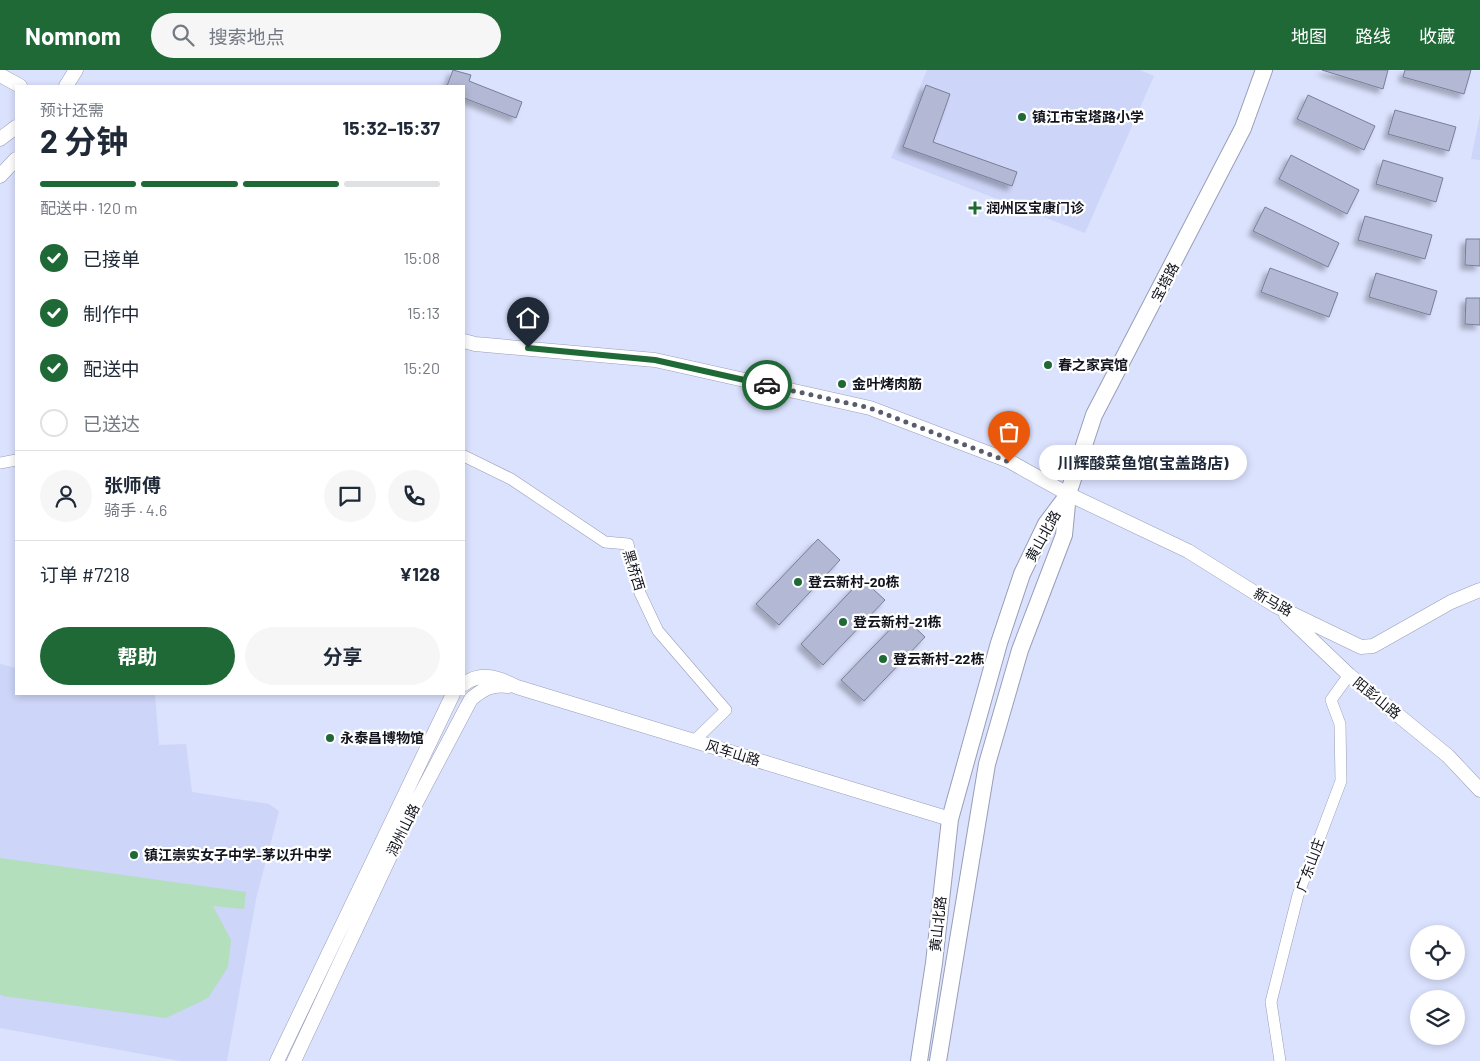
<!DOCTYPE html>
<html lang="zh">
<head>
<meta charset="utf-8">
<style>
	body { margin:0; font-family:Barlow,"Noto Sans SC",sans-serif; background:#f6f6f7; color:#1f2937; height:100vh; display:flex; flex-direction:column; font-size:19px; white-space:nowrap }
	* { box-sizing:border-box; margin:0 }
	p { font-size:16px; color:#747a83 }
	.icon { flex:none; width:28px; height:28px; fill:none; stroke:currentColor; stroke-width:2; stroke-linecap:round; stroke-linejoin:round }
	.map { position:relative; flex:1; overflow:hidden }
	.details { position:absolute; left:15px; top:15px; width:450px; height:610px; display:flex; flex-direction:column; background:#fff; border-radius:0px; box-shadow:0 2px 8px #0003 }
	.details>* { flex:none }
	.tools { position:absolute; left:1410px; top:855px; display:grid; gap:10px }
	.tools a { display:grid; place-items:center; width:55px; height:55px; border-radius:50%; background:#fff; box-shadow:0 2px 8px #0003; font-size:25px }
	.pin { position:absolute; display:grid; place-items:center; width:42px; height:42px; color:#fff; margin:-51px -21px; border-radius:50% 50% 50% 0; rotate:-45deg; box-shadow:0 0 5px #0007 }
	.pin .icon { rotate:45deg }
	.courier { position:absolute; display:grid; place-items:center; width:50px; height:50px; margin:-25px; border:4px solid #1f6937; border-radius:50%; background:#fff; color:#222; box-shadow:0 1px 6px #0007 }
	.bubble { position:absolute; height:35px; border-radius:18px; background:#fff; box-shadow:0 2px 8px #0003; font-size:16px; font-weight:700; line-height:35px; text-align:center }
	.summary em { font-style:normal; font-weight:700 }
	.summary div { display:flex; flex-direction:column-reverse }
	.summary { display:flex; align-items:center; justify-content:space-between; height:85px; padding:0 25px }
	h1 { font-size:32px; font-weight:700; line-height:38px }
	.bar { display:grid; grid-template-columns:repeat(4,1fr); gap:8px 5px; align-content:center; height:60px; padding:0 25px }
	.bar i { height:6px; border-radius:4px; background:#e0e1e3 }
	.bar .current { background:#1f6937 }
	.bar p { grid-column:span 4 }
	.line { display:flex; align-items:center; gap:12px; padding:0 25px; border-top:1px solid #e0e1e3 }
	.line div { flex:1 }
	.round { display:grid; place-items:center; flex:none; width:52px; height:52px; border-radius:26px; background:#f6f6f7 }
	ol { padding:0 25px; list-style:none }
	li { display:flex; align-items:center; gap:15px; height:55px }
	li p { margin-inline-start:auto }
	li .icon { padding:5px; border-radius:50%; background:#1f6937; color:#fff; stroke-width:4 }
	li:last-child { color:#747a83 }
	li i { width:28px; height:28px; border:2px solid #e0e1e3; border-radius:50% }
	.action { display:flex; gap:10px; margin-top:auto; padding:10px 25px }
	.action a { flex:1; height:58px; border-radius:30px; background:#1f6937; color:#fff; font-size:20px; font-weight:700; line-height:58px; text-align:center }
	.action a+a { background:#f6f6f7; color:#1f2937 }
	header { display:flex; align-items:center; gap:30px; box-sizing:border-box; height:70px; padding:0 25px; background:#1f6937; color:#fff }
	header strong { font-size:24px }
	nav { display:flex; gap:28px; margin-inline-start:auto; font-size:18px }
	.search { width:350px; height:45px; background:#f6f6f7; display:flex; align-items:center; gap:12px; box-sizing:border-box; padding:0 18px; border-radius:28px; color:#747a83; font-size:19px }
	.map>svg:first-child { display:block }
	.built { fill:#cdd5f8 }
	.green { fill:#b3dfbc }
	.building { fill:#b3b9d4; stroke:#787e97; filter:url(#shadow) }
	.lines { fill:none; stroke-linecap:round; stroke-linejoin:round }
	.minor-casing { stroke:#999eb8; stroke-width:12 }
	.tertiary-casing { stroke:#999eb8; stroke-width:15 }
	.secondary-casing { stroke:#999eb8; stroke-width:18 }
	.minor { stroke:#fff; stroke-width:11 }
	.tertiary { stroke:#fff; stroke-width:14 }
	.secondary { stroke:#fff; stroke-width:16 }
	.done { stroke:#585c6c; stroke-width:5; stroke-dasharray:0 9 }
	.route { stroke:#1f6937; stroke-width:6 }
	.poi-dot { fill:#1f6937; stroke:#fff; stroke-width:2 }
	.labels { text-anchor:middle; stroke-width:4.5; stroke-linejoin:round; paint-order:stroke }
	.poi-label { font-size:14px; font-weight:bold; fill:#12141d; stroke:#fff; text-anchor:start }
	.street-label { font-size:14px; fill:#12141d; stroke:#fff }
</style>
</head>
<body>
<header>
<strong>Nomnom</strong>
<div class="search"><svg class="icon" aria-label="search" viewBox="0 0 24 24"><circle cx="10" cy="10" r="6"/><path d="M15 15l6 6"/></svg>搜索地点</div>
<nav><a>地图</a><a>路线</a><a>收藏</a></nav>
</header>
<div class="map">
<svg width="1480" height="991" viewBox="0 0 1480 991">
	<defs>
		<filter id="shadow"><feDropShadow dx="-4.5" dy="4.5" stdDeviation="2.5" flood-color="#0004"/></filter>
	</defs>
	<rect width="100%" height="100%" fill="#dbe2fe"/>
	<path class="built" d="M927,0H1140L1154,6L1085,163L891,88Z
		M1480,45V90L1471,89Z
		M0,594L16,598V624H155L159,675L186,674L192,722L269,734L279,741L256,829L227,991H180L0,958Z"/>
	<path class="green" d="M0,788L246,822L244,839L213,836L231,870L228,897L208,928L166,948L3,926L0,924Z"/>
	<path class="building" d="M453,0L471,5L469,11L522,32L516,48L464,28V16H447Z
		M1322,0H1388L1383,19Z
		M1405,0H1471L1464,24L1403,7Z
		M926,15L950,24L933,72L1017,102L1012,116L903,77Z
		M1308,25L1375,56L1364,80L1297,49Z
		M1395,40L1456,57L1449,81L1388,64Z
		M1291,85L1359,120L1347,144L1279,109Z
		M1383,90L1443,108L1436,132L1376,114Z
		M1265,137L1339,173L1328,197L1253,161Z
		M1365,146L1432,165L1425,189L1358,170Z
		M1466,169H1480V196L1465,195Z
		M1270,198L1338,223L1329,247L1261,222Z
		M1376,203L1437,221L1430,245L1369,227Z
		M1466,228H1480V255L1465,254Z
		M818,469L840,490L779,555L756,534Z
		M862,509L885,530L823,595L801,574Z
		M903,546L925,567L864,631L841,610Z"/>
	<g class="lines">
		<defs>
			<path id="minor" d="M464,386L511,409L605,472L628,474L640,523L658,561L726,640L694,671
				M0,393L16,390
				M1280,991L1271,932L1298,825L1341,711L1340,654L1331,630L1349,605"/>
			<path id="tertiary" d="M0,5L20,16
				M66,16L76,0
				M0,69L16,57
				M0,106L16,89
				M464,271L475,274L655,290L870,338L1009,391L1068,424L1188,481L1276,536L1361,577L1373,576L1451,532L1480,520
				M1286,545L1349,605L1448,686L1480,720
				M464,614C482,601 499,608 517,617L950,749
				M277,991L453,624
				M294,991L407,750L471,629C483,619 491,614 508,616"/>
			<path id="secondary" d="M919,991L934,893L950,749L999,573L1022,504L1046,454L1067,426
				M938,991L987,694L1020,580L1064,465L1068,424L1094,345L1243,58L1264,0"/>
		</defs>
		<use href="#minor" class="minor-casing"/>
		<use href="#tertiary" class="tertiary-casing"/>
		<use href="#secondary" class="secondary-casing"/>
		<use href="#minor" class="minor"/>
		<use href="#tertiary" class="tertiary"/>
		<use href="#secondary" class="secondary"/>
	</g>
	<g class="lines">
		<path class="done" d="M767,315L870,338L1009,392"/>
		<path class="route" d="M528,278L655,290L767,315"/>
	</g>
	<g class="poi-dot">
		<circle cx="1022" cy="47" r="5"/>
		<path d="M972.5 130.5h5v5h5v5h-5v5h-5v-5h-5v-5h5z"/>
		<circle cx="1048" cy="295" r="5"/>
		<circle cx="842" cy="314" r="5"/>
		<circle cx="798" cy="512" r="5"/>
		<circle cx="843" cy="552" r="5"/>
		<circle cx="883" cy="589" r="5"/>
		<circle cx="330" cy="668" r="5"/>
		<circle cx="134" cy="785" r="5"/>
	</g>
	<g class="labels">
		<g class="poi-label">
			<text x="1032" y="52">镇江市宝塔路小学</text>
			<text x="986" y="143">润州区宝康门诊</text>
			<text x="1058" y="300">春之家宾馆</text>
			<text x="852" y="319">金叶烤肉筋</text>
			<text x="808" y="517">登云新村-20栋</text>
			<text x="853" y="557">登云新村-21栋</text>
			<text x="893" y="594">登云新村-22栋</text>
			<text x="340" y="673">永泰昌博物馆</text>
			<text x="144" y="790">镇江崇实女子中学-茅以升中学</text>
		</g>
		<g class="street-label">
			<text transform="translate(1165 212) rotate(-62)" y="5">宝塔路</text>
			<text transform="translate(1043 466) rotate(-61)" y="5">黄山北路</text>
			<text transform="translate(634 500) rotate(73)" y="5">黑桥西</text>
			<text transform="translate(1273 532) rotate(29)" y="5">新马路</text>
			<text transform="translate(1377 628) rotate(39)" y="5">阳彭山路</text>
			<text transform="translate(733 683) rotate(17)" y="5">风车山路</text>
			<text transform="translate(403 760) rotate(-64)" y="5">润州山路</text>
			<text transform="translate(1310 795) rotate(-70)" y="5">广东山庄</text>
			<text transform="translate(938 854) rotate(-84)" y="5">黄山北路</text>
		</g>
	</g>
</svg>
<div class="tools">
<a><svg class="icon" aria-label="locate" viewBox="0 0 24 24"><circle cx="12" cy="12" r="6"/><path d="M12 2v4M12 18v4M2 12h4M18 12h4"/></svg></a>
<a><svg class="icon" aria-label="layers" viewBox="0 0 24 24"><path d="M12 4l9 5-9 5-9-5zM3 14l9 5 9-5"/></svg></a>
</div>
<div class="pin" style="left:1009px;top:392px;background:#ea580c"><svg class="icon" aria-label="bag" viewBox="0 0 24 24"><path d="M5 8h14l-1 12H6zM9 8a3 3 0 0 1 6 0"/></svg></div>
<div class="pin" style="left:528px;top:278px;background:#1f2937"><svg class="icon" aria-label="home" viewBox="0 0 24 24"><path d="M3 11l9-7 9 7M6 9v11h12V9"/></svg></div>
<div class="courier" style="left:767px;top:315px"><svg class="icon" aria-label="car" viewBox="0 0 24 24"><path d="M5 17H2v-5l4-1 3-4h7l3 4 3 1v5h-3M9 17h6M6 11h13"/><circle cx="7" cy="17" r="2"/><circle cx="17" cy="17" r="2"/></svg></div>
<div class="bubble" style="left:1039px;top:375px;width:208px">川辉酸菜鱼馆(宝盖路店)</div>
<section class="details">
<div class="summary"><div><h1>2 分钟</h1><p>预计还需</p></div><em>15:32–15:37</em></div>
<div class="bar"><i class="current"></i><i class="current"></i><i class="current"></i><i></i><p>配送中 · 120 m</p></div>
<ol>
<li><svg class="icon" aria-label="check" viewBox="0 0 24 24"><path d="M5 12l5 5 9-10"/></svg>已接单<p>15:08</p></li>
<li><svg class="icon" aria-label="check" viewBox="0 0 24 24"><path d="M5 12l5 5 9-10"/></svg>制作中<p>15:13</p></li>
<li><svg class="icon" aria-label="check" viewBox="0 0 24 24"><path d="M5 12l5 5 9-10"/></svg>配送中<p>15:20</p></li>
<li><i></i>已送达</li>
</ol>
<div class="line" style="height:90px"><a class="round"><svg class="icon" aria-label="person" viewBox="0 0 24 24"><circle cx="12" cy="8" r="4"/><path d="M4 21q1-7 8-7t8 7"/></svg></a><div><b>张师傅</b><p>骑手 · 4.6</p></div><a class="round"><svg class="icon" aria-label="chat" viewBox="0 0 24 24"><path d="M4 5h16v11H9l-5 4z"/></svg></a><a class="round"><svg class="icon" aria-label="phone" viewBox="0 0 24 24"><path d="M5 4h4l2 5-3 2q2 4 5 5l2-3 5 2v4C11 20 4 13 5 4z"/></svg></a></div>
<div class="line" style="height:65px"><div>订单 #7218</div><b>¥128</b></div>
<div class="action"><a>帮助</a><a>分享</a></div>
</section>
</div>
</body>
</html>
